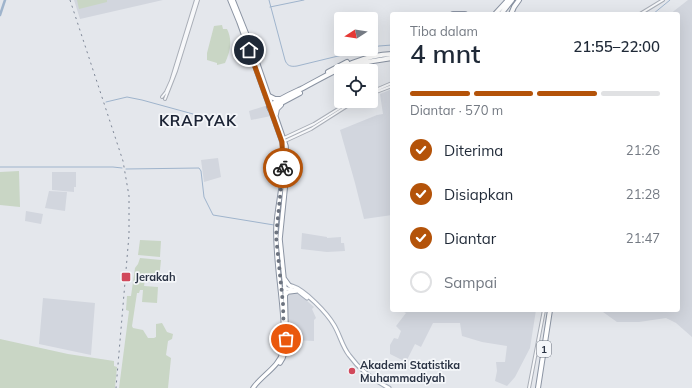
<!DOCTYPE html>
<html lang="id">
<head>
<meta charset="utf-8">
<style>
	body { margin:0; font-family:Mulish,sans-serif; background:#f2f2f3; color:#1f2937; height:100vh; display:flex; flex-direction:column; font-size:15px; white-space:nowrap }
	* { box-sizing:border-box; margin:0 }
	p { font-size:13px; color:#747a83 }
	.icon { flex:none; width:22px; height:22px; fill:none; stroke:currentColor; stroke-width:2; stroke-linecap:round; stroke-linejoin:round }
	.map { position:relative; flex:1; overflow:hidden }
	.details { position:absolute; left:390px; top:12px; width:290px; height:300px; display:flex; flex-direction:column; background:#fff; border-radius:4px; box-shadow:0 4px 16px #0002 }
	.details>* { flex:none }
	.needle { width:26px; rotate:258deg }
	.tools { position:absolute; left:334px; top:12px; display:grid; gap:8px }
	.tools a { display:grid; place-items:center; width:44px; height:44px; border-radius:4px; background:#fff; box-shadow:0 4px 16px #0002; font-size:20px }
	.pin { position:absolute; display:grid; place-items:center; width:34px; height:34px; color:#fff; margin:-17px; border:2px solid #fff; border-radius:50%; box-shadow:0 1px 4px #0007 }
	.courier { position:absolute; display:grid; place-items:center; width:40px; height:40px; margin:-20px; border:3px solid #b45309; border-radius:50%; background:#fff; color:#222; box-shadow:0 1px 5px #0007 }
	.overview em { font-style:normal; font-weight:600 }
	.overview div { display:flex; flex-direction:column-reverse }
	.overview { display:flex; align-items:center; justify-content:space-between; height:68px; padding:0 20px }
	h1 { font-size:26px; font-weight:600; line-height:30px }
	.bar { display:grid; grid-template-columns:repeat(4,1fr); gap:6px 4px; align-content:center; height:48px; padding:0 20px }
	.bar i { height:5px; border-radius:3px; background:#e0e1e3 }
	.bar .selected { background:#b45309 }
	.bar p { grid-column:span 4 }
	ol { padding:0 20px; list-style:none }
	li { display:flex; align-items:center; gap:12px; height:44px }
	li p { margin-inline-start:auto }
	li .icon { padding:4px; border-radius:50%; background:#b45309; color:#fff; stroke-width:4 }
	li:last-child { color:#747a83 }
	li i { width:22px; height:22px; border:2px solid #e0e1e3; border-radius:50% }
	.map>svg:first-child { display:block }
	.built { fill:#d2d6de }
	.green { fill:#c9d6c5 }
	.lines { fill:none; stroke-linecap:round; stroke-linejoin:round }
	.stream { stroke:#9fb4cc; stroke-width:1 }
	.river { stroke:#9fb4cc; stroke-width:2.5 }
	.tertiary-casing { stroke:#a9aeb7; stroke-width:4 }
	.primary-casing { stroke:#a3abb8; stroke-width:5 }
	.trunk-casing { stroke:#8b94a3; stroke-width:5.5 }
	.motorway-casing { stroke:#8b94a3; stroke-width:6 }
	.tertiary { stroke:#f7f8fa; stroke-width:2 }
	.primary { stroke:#fff; stroke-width:3 }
	.trunk { stroke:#fff; stroke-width:3.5 }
	.motorway { stroke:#fff; stroke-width:4 }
	.rail { stroke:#7d8696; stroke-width:1; stroke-dasharray:2 4; stroke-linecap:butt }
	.done { stroke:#6c737f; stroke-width:4; stroke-dasharray:0 7.2 }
	.route { stroke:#b45309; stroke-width:5 }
	.poi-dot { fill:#d1495b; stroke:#f4f6f9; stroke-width:1.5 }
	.labels { text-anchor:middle; stroke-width:3.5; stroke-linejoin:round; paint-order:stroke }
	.shield { fill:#f4f6f9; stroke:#676e7b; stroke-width:1 }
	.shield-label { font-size:10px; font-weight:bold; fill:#2b3445 }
	.poi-label { font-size:11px; font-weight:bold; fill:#2b3445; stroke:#f4f6f9; text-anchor:start }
	.district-label { font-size:15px; font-weight:bold; letter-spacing:1px; fill:#1d2536; stroke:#f4f6f9 }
</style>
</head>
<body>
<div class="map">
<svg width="692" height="388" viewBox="0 0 692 388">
	<rect width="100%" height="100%" fill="#e4e7ec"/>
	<path class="built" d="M74,0H163L80,19Z
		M688,0H692V337L676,323L666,318L639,322H617L603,312V310H678V14H670Z
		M392,89V215L364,219L355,183L340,130L377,115L383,114L380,94Z
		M268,105L271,116L251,120L249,111Z
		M218,158L221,177L204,182L201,160Z
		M52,172H76V187H74V192L52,190Z
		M49,191L67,192L65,211L45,208Z
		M26,211L43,214L41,224L25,221Z
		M302,233L327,237V238L341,237V243H344L345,251L327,252L301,249Z
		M295,292L299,294L314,307L312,309L316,318L314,320V341L295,340V335L287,334V295Z
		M43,298L95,303L91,355L39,344Z
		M400,310H536L530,348L515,377L507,386L495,381L497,371L496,362H505L507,346L482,342L462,336L460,323H433L421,347L415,344L406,362L390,354V345L394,338L398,339L401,331L396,326L406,313Z"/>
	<path class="green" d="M77,0H107V2L79,9Z
		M222,25L223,29H227C233,41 230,52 225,63L217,65V63L207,60V53L214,26Z
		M19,171L20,207L0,205V172Z
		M140,240L161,241L160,257L138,255Z
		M140,258L161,260L159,280L145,279L144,286L158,287L157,303L142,302L143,290H140L139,293H137L132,326L133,328L143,330L148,338H154L156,337V324L162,323L167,332L173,334L172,339L168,341L166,355L171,358L168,388H119L129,311L126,310L127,296H131L135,268L138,264Z
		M0,339L68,354L114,361V366L117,367L115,388H0Z"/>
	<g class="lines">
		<path class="stream" d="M269,0L285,60C287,66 291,67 297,66L367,49
			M270,7L304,0
			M653,14L670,0
			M371,48L379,46L392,45
			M106,102L127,97L142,100L193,114
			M0,167H113L122,168
			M126,169L199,168L201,171L204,197L213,215L274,225"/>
		<path class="river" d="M0,15L5,0"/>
		<defs>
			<path id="tertiary" d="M640,14L663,0
				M371,92L392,83
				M371,94L392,86
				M162,97L166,92L171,81L196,0
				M165,99L176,71L198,0
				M284,138L314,124L351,101
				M285,141L311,129L355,101
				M529,388L544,310"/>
			<path id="primary" d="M292,286C305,290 327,313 334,325C340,335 342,346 349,355C359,369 373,380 389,388
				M284,288L298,291L307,298"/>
			<path id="trunk" d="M230,0L239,22L281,139C289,162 277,202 276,227C275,257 281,287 283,318C284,328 285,340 283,351C279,367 262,375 253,388
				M233,0L253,50L286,146L287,170L280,239L285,288L286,325
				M284,278L289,285L292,287
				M285,295L288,292L296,291
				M280,363L283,358L286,349"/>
			<path id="motorway" d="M453,14H465
				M495,14L508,0
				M501,14L512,0
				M511,14L514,7L519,0
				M349,66L373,61L392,58
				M328,72L347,62
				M269,96L275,99H280
				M269,107C278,99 290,94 301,89C330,74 358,55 392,54
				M270,109L300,93
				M276,114L277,109L281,105
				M538,388L550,310"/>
		</defs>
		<use href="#tertiary" class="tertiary-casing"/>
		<use href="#primary" class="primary-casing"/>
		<use href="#trunk" class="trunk-casing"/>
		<use href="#motorway" class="motorway-casing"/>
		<use href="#tertiary" class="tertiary"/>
		<use href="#primary" class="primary"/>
		<use href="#trunk" class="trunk"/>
		<use href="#motorway" class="motorway"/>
		<path class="rail" d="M70,0L123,161L129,196V235L116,388"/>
	</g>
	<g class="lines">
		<path class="done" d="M283,168L276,236L283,304L284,341L286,342V339"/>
		<path class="route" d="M249,50L282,142L283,168"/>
	</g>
	<g class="poi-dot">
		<rect x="121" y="272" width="10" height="10" rx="2"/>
		<circle cx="352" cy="371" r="4"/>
	</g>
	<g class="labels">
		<rect class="shield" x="537" y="341" width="14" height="16" rx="3"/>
		<g class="shield-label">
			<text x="544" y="353">1</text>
		</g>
		<g class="poi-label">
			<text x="135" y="281">Jerakah</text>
			<text x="360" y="369">Akademi Statistika<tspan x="360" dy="13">Muhammadiyah</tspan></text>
		</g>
		<g class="district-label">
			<text x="198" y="126">KRAPYAK</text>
		</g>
	</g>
</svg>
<div class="tools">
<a><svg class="needle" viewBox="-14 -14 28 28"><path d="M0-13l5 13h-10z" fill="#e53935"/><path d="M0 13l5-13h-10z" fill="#747a83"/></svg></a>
<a><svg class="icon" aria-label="locate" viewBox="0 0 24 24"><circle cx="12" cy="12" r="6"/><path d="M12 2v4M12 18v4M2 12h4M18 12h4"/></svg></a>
</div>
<div class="pin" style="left:286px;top:339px;background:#ea580c"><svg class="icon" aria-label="bag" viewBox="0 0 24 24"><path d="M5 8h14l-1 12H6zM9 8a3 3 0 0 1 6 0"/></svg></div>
<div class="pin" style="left:249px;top:50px;background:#1f2937"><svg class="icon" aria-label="home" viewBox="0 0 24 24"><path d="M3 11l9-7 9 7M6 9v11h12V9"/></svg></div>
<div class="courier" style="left:283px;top:168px"><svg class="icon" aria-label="bike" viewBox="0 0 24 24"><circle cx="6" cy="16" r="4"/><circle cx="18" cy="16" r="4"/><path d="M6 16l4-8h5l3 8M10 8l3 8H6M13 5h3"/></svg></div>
<section class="details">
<div class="overview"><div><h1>4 mnt</h1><p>Tiba dalam</p></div><em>21:55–22:00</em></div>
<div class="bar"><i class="selected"></i><i class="selected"></i><i class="selected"></i><i></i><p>Diantar · 570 m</p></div>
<ol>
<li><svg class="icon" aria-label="check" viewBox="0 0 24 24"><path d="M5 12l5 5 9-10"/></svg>Diterima<p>21:26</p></li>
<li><svg class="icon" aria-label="check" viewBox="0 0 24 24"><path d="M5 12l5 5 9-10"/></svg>Disiapkan<p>21:28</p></li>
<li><svg class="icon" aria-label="check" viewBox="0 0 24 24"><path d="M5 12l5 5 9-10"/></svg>Diantar<p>21:47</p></li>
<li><i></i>Sampai</li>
</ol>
</section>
</div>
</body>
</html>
